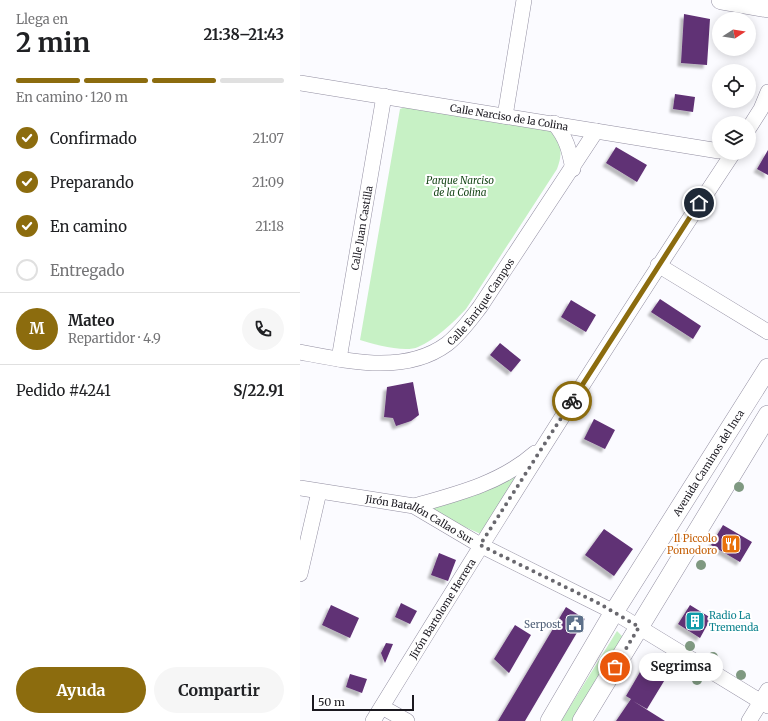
<!DOCTYPE html>
<html lang="es">
<head>
<meta charset="utf-8">
<style>
	body { margin:0; font-family:Merriweather,serif; background:#f6f6f6; color:#202124; height:100vh; display:flex; flex-direction:column; font-size:15px; white-space:nowrap }
	* { box-sizing:border-box; margin:0 }
	p { font-size:13px; color:#757577 }
	.icon { flex:none; width:22px; height:22px; fill:none; stroke:currentColor; stroke-width:2; stroke-linecap:round; stroke-linejoin:round }
	.map { position:relative; flex:1; overflow:hidden }
	.drawer { display:flex; flex-direction:column; background:#fff; width:300px }
	.drawer>* { flex:none }
	.needle { width:26px; rotate:78deg }
	.fabs { position:absolute; left:412px; top:12px; display:grid; gap:8px }
	.fabs a { display:grid; place-items:center; width:44px; height:44px; border-radius:50%; background:#fff; box-shadow:0 2px 10px #0003; font-size:20px }
	.scale { position:absolute; left:12px; bottom:10px; width:102px; box-sizing:border-box; padding-left:4px; border:2px solid #1b1920; border-top:0; font-size:11px; line-height:14px; white-space:nowrap; color:#1b1920; -webkit-text-stroke:3px #fff; paint-order:stroke }
	.pin { position:absolute; display:grid; place-items:center; width:34px; height:34px; color:#fff; margin:-17px; border:2px solid #fff; border-radius:50%; box-shadow:0 1px 4px #0007 }
	.courier { position:absolute; display:grid; place-items:center; width:40px; height:40px; margin:-20px; border:3px solid #8c6c0e; border-radius:50%; background:#fff; color:#222; box-shadow:0 1px 5px #0007 }
	.bubble { position:absolute; height:28px; border-radius:14px; background:#fff; box-shadow:0 2px 10px #0003; font-size:13px; font-weight:700; line-height:28px; text-align:center }
	.headline em { font-style:normal; font-weight:700 }
	.headline div { display:flex; flex-direction:column-reverse }
	.headline { display:flex; align-items:center; justify-content:space-between; height:68px; padding:0 16px }
	h1 { font-size:26px; font-weight:700; line-height:30px }
	.bar { display:grid; grid-template-columns:repeat(4,1fr); gap:6px 4px; align-content:center; height:48px; padding:0 16px }
	.bar i { height:5px; border-radius:3px; background:#e0e0e0 }
	.bar .on { background:#8c6c0e }
	.bar p { grid-column:span 4 }
	.line { display:flex; align-items:center; gap:10px; padding:0 16px; border-top:1px solid #e0e0e0 }
	.line div { flex:1 }
	.round { display:grid; place-items:center; flex:none; width:42px; height:42px; border-radius:21px; background:#f6f6f6 }
	ol { padding:0 16px; list-style:none }
	li { display:flex; align-items:center; gap:12px; height:44px }
	li p { margin-inline-start:auto }
	li .icon { padding:4px; border-radius:50%; background:#8c6c0e; color:#fff; stroke-width:4 }
	li:last-child { color:#757577 }
	li i { width:22px; height:22px; border:2px solid #e0e0e0; border-radius:50% }
	.action { display:flex; gap:8px; margin-top:auto; padding:8px 16px }
	.action a { flex:1; height:46px; border-radius:24px; background:#8c6c0e; color:#fff; font-size:16px; font-weight:700; line-height:46px; text-align:center }
	.action a+a { background:#f6f6f6; color:#202124 }
	main { display:flex; flex:1; min-height:0 }
	.map>svg:first-child { display:block }
	.green { fill:#c7f1c5 }
	.building { fill:#613075; filter:url(#shadow) }
	.lines { fill:none; stroke-linecap:round; stroke-linejoin:round }
	.minor-casing { stroke:#928ea1; stroke-width:16 }
	.major-casing { stroke:#928ea1; stroke-width:20 }
	.minor { stroke:#fff; stroke-width:15 }
	.major { stroke:#fff; stroke-width:19 }
	.tree { fill:#7f9981 }
	.done { stroke:#69686e; stroke-width:4; stroke-dasharray:0 7.2 }
	.route { stroke:#8c6c0e; stroke-width:5 }
	.labels { text-anchor:middle; stroke-width:4; stroke-linejoin:round; paint-order:stroke }
	.street-label { font-size:10px; fill:#1b1920; stroke:#fff }
	.park-label { font-size:10px; font-style:italic; fill:#19481a; stroke:#fff }
	.food-label { font-size:10px; fill:#c56008; stroke:#fff; text-anchor:end }
	.culture-label { font-size:10px; fill:#0d838f; stroke:#fff; text-anchor:start }
	.service-label { font-size:10px; fill:#4e5e75; stroke:#fff; text-anchor:end }
</style>
</head>
<body>
<main>
<section class="drawer">
<div class="headline"><div><h1>2 min</h1><p>Llega en</p></div><em>21:38–21:43</em></div>
<div class="bar"><i class="on"></i><i class="on"></i><i class="on"></i><i></i><p>En camino · 120 m</p></div>
<ol>
<li><svg class="icon" aria-label="check" viewBox="0 0 24 24"><path d="M5 12l5 5 9-10"/></svg>Confirmado<p>21:07</p></li>
<li><svg class="icon" aria-label="check" viewBox="0 0 24 24"><path d="M5 12l5 5 9-10"/></svg>Preparando<p>21:09</p></li>
<li><svg class="icon" aria-label="check" viewBox="0 0 24 24"><path d="M5 12l5 5 9-10"/></svg>En camino<p>21:18</p></li>
<li><i></i>Entregado</li>
</ol>
<div class="line" style="height:72px"><b class="round" style="background:#8c6c0e;color:#fff">M</b><div><b>Mateo</b><p>Repartidor · 4.9</p></div><a class="round"><svg class="icon" aria-label="phone" viewBox="0 0 24 24"><path d="M5 4h4l2 5-3 2q2 4 5 5l2-3 5 2v4C11 20 4 13 5 4z"/></svg></a></div>
<div class="line" style="height:52px"><div>Pedido #4241</div><b>S/22.91</b></div>
<div class="action"><a>Ayuda</a><a>Compartir</a></div>
</section>
<div class="map">
<svg width="468" height="721" viewBox="0 0 468 721">
	<defs>
		<filter id="shadow"><feDropShadow dx="-3.5" dy="3.5" stdDeviation="1" flood-color="#0004"/></filter>
	</defs>
	<rect width="100%" height="100%" fill="#fbfbff"/>
	<path class="green" d="M114,104L245,127C261,139 264,151 257,169L166,309C153,323 136,339 118,347C105,353 73,344 60,340L100,109Z
		M221,473L183,535L127,510L173,496Z
		M317,631L326,640L275,721H261Z"/>
	<path class="building" d="M384,14L410,19L407,65L381,63Z
		M375,94L395,97L393,112L373,109Z
		M316,147L347,165L337,182L306,163Z
		M468,150V175L457,169Z
		M360,299L401,326L393,339L351,312Z
		M271,300L296,315L286,332L261,317Z
		M200,343L221,360L211,372L190,355Z
		M113,382L119,415L111,421L96,426L93,418L84,417L87,387Z
		M294,419L315,430L305,449L284,439Z
		M423,525L452,542L440,562L411,545Z
		M304,529L333,549L314,576L285,555Z
		M139,553L156,560L148,581L131,575Z
		M101,603L117,611L110,624L95,617Z
		M31,605L59,618L50,638L22,625Z
		M390,605L411,618L400,638L378,624Z
		M266,607L285,619L225,721H198Z
		M215,625L231,635L209,673L194,659Z
		M86,643L93,644L85,663L81,653Z
		M350,655L372,668L347,709L333,701L365,721H316L331,699L326,696Z
		M50,674L67,679L62,693L46,687Z"/>
	<g class="lines">
		<defs>
			<g id="minor">
				<path id="s1" d="M0,83L419,151"/>
				<path d="M205,116L224,0"/>
				<path d="M254,123C267,139 269,149 273,169"/>
				<path d="M449,128L461,109L468,92"/>
				<path d="M358,265L468,332"/>
				<path id="s2" d="M0,352C47,361 105,375 147,344C160,334 170,320 180,307L296,131"/>
				<path id="s3" d="M39,359L84,96"/>
				<path id="s4" d="M0,488L114,506L180,545L314,612L468,706"/>
				<path d="M114,506C157,494 201,483 235,453"/>
				<path d="M0,574L19,492"/>
				<path d="M82,707L107,721"/>
				<path id="s5" d="M73,721C190,530 309,340 433,153"/>
				<path d="M449,721L468,690"/>
			</g>
			<g id="major">
				<path d="M421,0L468,8"/>
				<path id="s6" d="M250,721L314,612L468,368"/>
				<path d="M282,721L468,415"/>
			</g>
		</defs>
		<use href="#minor" class="minor-casing"/>
		<use href="#major" class="major-casing"/>
		<use href="#minor" class="minor"/>
		<use href="#major" class="major"/>
	</g>
	<g class="tree">
		<circle cx="439" cy="487" r="5"/>
		<circle cx="401" cy="565" r="5"/>
		<circle cx="390" cy="646" r="5"/>
		<circle cx="413" cy="657" r="5"/>
		<circle cx="380" cy="670" r="5"/>
		<circle cx="441" cy="675" r="5"/>
		<circle cx="397" cy="680" r="5"/>
	</g>
	<g class="lines">
		<path class="done" d="M272,401L180,545L300,604L339,627L315,667"/>
		<path class="route" d="M272,401L399,203"/>
	</g>
	<defs>
		<symbol id="restaurant-square" viewBox="-11 -11 22 22"><rect x="-9" y="-9" width="18" height="18" rx="4" fill="#e8710a" stroke="#fff"/><path d="M-5-6h1v4h1v-4h1v4h1v-4h1v5L-1.5 .5V6h-2V.5L-5-1ZM5-6V6H3V1.5H1.5Q1.5-4 5-6Z" fill="#fff"/></symbol>
		<symbol id="building-square" viewBox="-11 -11 22 22"><rect x="-9" y="-9" width="18" height="18" rx="4" fill="#0f9aa8" stroke="#fff"/><path d="M-4-6H4V6H1V3H-1V6H-4ZM-2.5-4.3h1.7v1.8h-1.7ZM.8-4.3h1.7v1.8H.8ZM-2.5-1h1.7V.8h-1.7ZM.8-1h1.7V.8H.8Z" fill="#fff"/></symbol>
		<symbol id="civic-square" viewBox="-11 -11 22 22"><rect x="-9" y="-9" width="18" height="18" rx="4" fill="#5c6f8a" stroke="#fff"/><path d="M-.6-6.5H3V-4.5H.6V-3L4-1V1h2V6H-6V1h2V-1L-.6-3ZM-1.2 2.5V6h2.4V2.5Z" fill="#fff"/></symbol>
	</defs>
	<g fill-rule="evenodd">
		<use href="#restaurant-square" x="420" y="533" width="22" height="22"/>
		<use href="#building-square" x="384" y="610" width="22" height="22"/>
		<use href="#civic-square" x="264" y="613" width="22" height="22"/>
	</g>
	<g class="labels">
		<g class="street-label">
			<text dy="4" stroke="none"><textPath href="#s1" startOffset="212">Calle Narciso de la Colina</textPath></text>
			<text dy="4" stroke="none"><textPath href="#s3" startOffset="133">Calle Juan Castilla</textPath></text>
			<text dy="4" stroke="none"><textPath href="#s2" startOffset="206">Calle Enrique Campos</textPath></text>
			<text dy="4" stroke="none"><textPath href="#s6" startOffset="303">Avenida Caminos del Inca</textPath></text>
			<text dy="4" stroke="none"><textPath href="#s4" startOffset="125">Jirón Batallón Callao Sur</textPath></text>
			<text dy="4" stroke="none"><textPath href="#s5" startOffset="132">Jirón Bartolome Herrera</textPath></text>
		</g>
		<g class="park-label">
			<text x="160" y="184">Parque Narciso<tspan x="160" dy="12">de la Colina</tspan></text>
		</g>
		<g class="food-label">
			<text x="417" y="542">Il Piccolo<tspan x="417" dy="12">Pomodoro</tspan></text>
		</g>
		<g class="culture-label">
			<text x="409" y="619">Radio La<tspan x="409" dy="12">Tremenda</tspan></text>
		</g>
		<g class="service-label">
			<text x="261" y="628">Serpost</text>
		</g>
	</g>
</svg>
<div class="fabs">
<a><svg class="needle" viewBox="-14 -14 28 28"><path d="M0-13l5 13h-10z" fill="#e53935"/><path d="M0 13l5-13h-10z" fill="#757577"/></svg></a>
<a><svg class="icon" aria-label="locate" viewBox="0 0 24 24"><circle cx="12" cy="12" r="6"/><path d="M12 2v4M12 18v4M2 12h4M18 12h4"/></svg></a>
<a><svg class="icon" aria-label="layers" viewBox="0 0 24 24"><path d="M12 4l9 5-9 5-9-5zM3 14l9 5 9-5"/></svg></a>
</div>
<div class="scale">50 m</div>
<div class="pin" style="left:315px;top:667px;background:#ea580c"><svg class="icon" aria-label="bag" viewBox="0 0 24 24"><path d="M5 8h14l-1 12H6zM9 8a3 3 0 0 1 6 0"/></svg></div>
<div class="pin" style="left:399px;top:203px;background:#1f2937"><svg class="icon" aria-label="home" viewBox="0 0 24 24"><path d="M3 11l9-7 9 7M6 9v11h12V9"/></svg></div>
<div class="courier" style="left:272px;top:401px"><svg class="icon" aria-label="bike" viewBox="0 0 24 24"><circle cx="6" cy="16" r="4"/><circle cx="18" cy="16" r="4"/><path d="M6 16l4-8h5l3 8M10 8l3 8H6M13 5h3"/></svg></div>
<div class="bubble" style="left:339px;top:653px;width:84px">Segrimsa</div>
</div>
</main>
</body>
</html>
